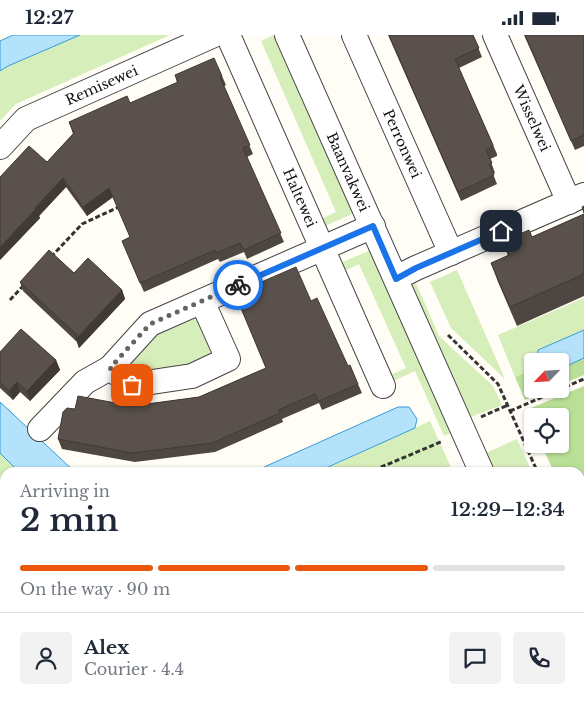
<!DOCTYPE html>
<html lang="en">
<head>
<meta charset="utf-8">
<style>
	body { margin:0; font-family:"Libre Baskerville",serif; background:#f2f2f3; color:#1f2937; height:100vh; display:flex; flex-direction:column; font-size:19px; white-space:nowrap }
	* { box-sizing:border-box; margin:0 }
	p { font-size:16px; color:#747a83 }
	.icon { flex:none; width:28px; height:28px; fill:none; stroke:currentColor; stroke-width:2; stroke-linecap:round; stroke-linejoin:round }
	.map { position:relative; flex:1; overflow:hidden }
	.side { position:absolute; left:0px; top:432px; width:585px; height:246px; display:flex; flex-direction:column; background:#fff; border-radius:15px 15px 0 0; box-shadow:0 1px 4px #0004 }
	.side>* { flex:none }
	.needle { width:32px; rotate:245deg }
	.tools { position:absolute; left:524px; top:318px; display:grid; gap:10px }
	.tools a { display:grid; place-items:center; width:45px; height:45px; border-radius:5px; background:#fff; box-shadow:0 1px 4px #0004; font-size:25px }
	.pin { position:absolute; display:grid; place-items:center; width:42px; height:42px; color:#fff; margin:-21px; border-radius:10px; box-shadow:0 2px 8px #0006 }
	.courier { position:absolute; display:grid; place-items:center; width:50px; height:50px; margin:-25px; border:4px solid #1a73e8; border-radius:50%; background:#fff; color:#222; box-shadow:0 1px 6px #0007 }
	.headline em { font-style:normal; font-weight:600 }
	.headline div { display:flex; flex-direction:column-reverse }
	.headline { display:flex; align-items:center; justify-content:space-between; height:85px; padding:0 20px }
	h1 { font-size:32px; font-weight:600; line-height:38px }
	.bar { display:grid; grid-template-columns:repeat(4,1fr); gap:8px 5px; align-content:center; height:60px; padding:0 20px }
	.bar i { height:6px; border-radius:4px; background:#e0e1e3 }
	.bar .on { background:#ea580c }
	.bar p { grid-column:span 4 }
	.line { display:flex; align-items:center; gap:12px; padding:0 20px; border-top:1px solid #e0e1e3 }
	.line div { flex:1 }
	.round { display:grid; place-items:center; flex:none; width:52px; height:52px; border-radius:5px; background:#f2f2f3 }
	.status { display:flex; justify-content:space-between; align-items:center; height:35px; padding:0 25px; background:#fff; direction:ltr }
	.status svg { height:14px; fill:currentColor }
	.map>svg:first-child { display:block }
	.green { fill:#d6eeb9 }
	.forest { fill:#bae097 }
	.water { fill:#b4e2fb; stroke:#359bd9 }
	.lines { fill:none; stroke-linecap:round; stroke-linejoin:round }
	.street-casing { stroke:#444; stroke-width:26 }
	.path { stroke:#333; stroke-width:3; stroke-dasharray:5 2.5; stroke-linecap:butt }
	.street { stroke:#fff; stroke-width:24 }
	.wall { fill:#4e4641 }
	.shaded-wall { fill:#403935 }
	.building { fill:#5b514c; stroke:#403935 }
	.done { stroke:#646461; stroke-width:5; stroke-dasharray:0 9 }
	.route { stroke:#1a73e8; stroke-width:6 }
	.labels { text-anchor:middle; stroke-width:5; stroke-linejoin:round; paint-order:stroke }
	.street-label { font-size:14px; fill:#111; stroke:#fff }
</style>
</head>
<body>
<div class="status"><b>12:27</b><svg viewBox="0 0 49 12"><path d="M0 12V9h3v3zM5 12V6h3v6zM10 12V3h3v9zM15 12V0h3v12zM26 1h20v11H26zM47 4h2v5h-2z"/></svg></div>
<div class="map">
<svg width="584" height="678" viewBox="0 0 584 678">
	<rect width="100%" height="100%" fill="#fffdf5"/>
	<path class="green" d="M80,0H170L16,69L0,86V36L8,31Z
		M274,0H275L354,178L323,192L319,185L336,177L261,6Z
		M371,215L451,398L444,401L415,336L391,347L388,341L406,333L359,229L342,237L340,228Z
		M457,235L505,344L451,293L430,247Z
		M416,248L439,301L493,351L502,370L468,383L409,251Z
		M584,263V295L538,315L537,326H532V335L515,342L498,300Z
		M197,279L212,310L210,319L201,328L144,337L135,334L131,327L148,301Z
		M430,386L453,437L317,438L415,393Z
		M517,404L532,437H491L481,415L488,417Z
		M0,418L19,437L5,438V482L0,477Z
		M0,488L5,492V674H30L22,678H0L4,598L0,562Z
		M580,547L584,556V630L580,627Z
		M106,674H292L282,678H96Z
		M365,674H452L445,678H354Z"/>
	<path class="forest" d="M584,323V340L560,350V334Z
		M532,335V354H551L525,365L515,342Z
		M584,351V505L580,496V438L554,437L541,409H560V381H532V390L526,375Z"/>
	<path class="water" d="M13,0H80L8,31L0,36V6Z
		M584,295V323L560,334V326H537L538,315Z
		M0,367L75,437H19L0,418Z
		M398,372H409L417,384L415,393L317,437H253Z
		M292,674H365L354,678H282Z"/>
	<g class="lines">
		<defs>
			<g id="street">
				<path id="s1" d="M228,0L383,351"/>
				<path id="s2" d="M287,0L482,438"/>
				<path id="s3" d="M354,0L451,218"/>
				<path id="s4" d="M495,0L569,167"/>
				<path id="s5" d="M0,112L26,84L214,0"/>
				<path d="M396,243L416,233L584,160"/>
				<path d="M202,266L228,324L192,341L132,350L110,333L150,289L373,191"/>
				<path d="M40,394L85,347L110,333"/>
				<path d="M580,656L584,655"/>
				<path d="M536,678L545,674"/>
			</g>
		</defs>
		<use href="#street" class="street-casing"/>
		<path class="path" d="M51,222L82,189L121,171
			M10,265L24,250
			M448,300L498,349L538,438
			M510,376L584,344
			M481,382L508,370
			M367,438L443,406
			M0,483L5,487
			M580,531L584,541
			M0,604V607
			M101,674L103,678
			M25,678L34,674
			M79,678L89,674
			M473,678L484,674"/>
		<use href="#street" class="street"/>
	</g>
	<path class="wall" d="M388,0H473L482,22L459,33L497,119V121L490,124L495,138L493,139L497,149L461,166Z
		M524,0H584V111L575,115Z
		M175,40L222,41L226,50L224,51L253,119L247,122L284,207L247,224L244,217L220,227L218,224L144,257L122,206L130,202L113,162L87,181L66,152L39,181L40,183L0,225L47,127L73,99L69,87L130,68L177,48Z
		M584,179V261L517,291L498,247L491,228L508,221L506,215L512,213L509,204L532,202Z
		M74,238L122,255L125,264L79,313L77,307L23,256L20,247Z
		M238,266H311L358,349L362,358L322,375L319,368L282,384L283,387L215,417L135,427L62,414L58,404L75,374L132,371L199,362L266,333Z
		M0,317L56,325L60,335L30,366L20,357L13,365L0,353Z"/>
	<path class="shaded-wall" d="M63,143L66,152L39,181L40,183L0,225V212Z
		M109,153L113,162L87,181L83,172Z
		M122,255L125,264L79,313L76,304Z
		M56,325L60,335L30,366L27,356Z
		M17,347L20,357L13,365L9,356Z"/>
	<path class="building" d="M389,0H473L479,13L455,24L493,110V111L486,115L492,128L489,129L494,140L458,157Z
		M525,0H584V100L571,106Z
		M214,23L222,41L220,42L250,110L243,113L281,198L244,215L240,208L216,218L215,215L140,248L122,206L130,202L109,153L83,172L63,143L35,173L36,174L0,212V142L29,111L47,127L74,98L69,87L127,61L130,68L178,47L175,40Z
		M584,171V178L582,172Z
		M584,179V239L510,272L491,228L509,220L506,215L512,213L509,204L529,195L532,202Z
		M49,215L74,238L88,223L122,255L76,304L77,300L20,247Z
		M296,232L311,266L317,263L348,331L350,330L358,349L319,366L315,359L278,375L280,378L212,408L132,418L58,404L63,377L67,373L75,374L78,361L132,371L199,362L266,333L238,266L262,256L259,248Z
		M21,294L56,325L27,356L17,347L9,356L0,347V317Z"/>
	<g class="lines">
		<path class="done" d="M132,350L110,333L150,289L238,250"/>
		<path class="route" d="M238,250L373,191L396,244L416,233L501,196"/>
	</g>
	<g class="labels">
		<g class="street-label">
			<text dy="5" stroke="none"><textPath href="#s5" startOffset="121">Remisewei</textPath></text>
			<text dy="5" stroke="none"><textPath href="#s4" startOffset="91">Wisselwei</textPath></text>
			<text dy="5" stroke="none"><textPath href="#s3" startOffset="119">Perronwei</textPath></text>
			<text dy="5" stroke="none"><textPath href="#s2" startOffset="150">Baanvakwei</textPath></text>
			<text dy="5" stroke="none"><textPath href="#s1" startOffset="178">Haltewei</textPath></text>
		</g>
	</g>
</svg>
<div class="tools">
<a><svg class="needle" viewBox="-14 -14 28 28"><path d="M0-13l5 13h-10z" fill="#e53935"/><path d="M0 13l5-13h-10z" fill="#747a83"/></svg></a>
<a><svg class="icon" aria-label="locate" viewBox="0 0 24 24"><circle cx="12" cy="12" r="6"/><path d="M12 2v4M12 18v4M2 12h4M18 12h4"/></svg></a>
</div>
<div class="pin" style="left:132px;top:350px;background:#ea580c"><svg class="icon" aria-label="bag" viewBox="0 0 24 24"><path d="M5 8h14l-1 12H6zM9 8a3 3 0 0 1 6 0"/></svg></div>
<div class="pin" style="left:501px;top:196px;background:#1f2937"><svg class="icon" aria-label="home" viewBox="0 0 24 24"><path d="M3 11l9-7 9 7M6 9v11h12V9"/></svg></div>
<div class="courier" style="left:238px;top:250px"><svg class="icon" aria-label="bike" viewBox="0 0 24 24"><circle cx="6" cy="16" r="4"/><circle cx="18" cy="16" r="4"/><path d="M6 16l4-8h5l3 8M10 8l3 8H6M13 5h3"/></svg></div>
<section class="side">
<div class="headline"><div><h1>2 min</h1><p>Arriving in</p></div><em>12:29–12:34</em></div>
<div class="bar"><i class="on"></i><i class="on"></i><i class="on"></i><i></i><p>On the way · 90 m</p></div>
<div class="line" style="height:90px"><a class="round"><svg class="icon" aria-label="person" viewBox="0 0 24 24"><circle cx="12" cy="8" r="4"/><path d="M4 21q1-7 8-7t8 7"/></svg></a><div><b>Alex</b><p>Courier · 4.4</p></div><a class="round"><svg class="icon" aria-label="chat" viewBox="0 0 24 24"><path d="M4 5h16v11H9l-5 4z"/></svg></a><a class="round"><svg class="icon" aria-label="phone" viewBox="0 0 24 24"><path d="M5 4h4l2 5-3 2q2 4 5 5l2-3 5 2v4C11 20 4 13 5 4z"/></svg></a></div>
</section>
</div>
</body>
</html>
